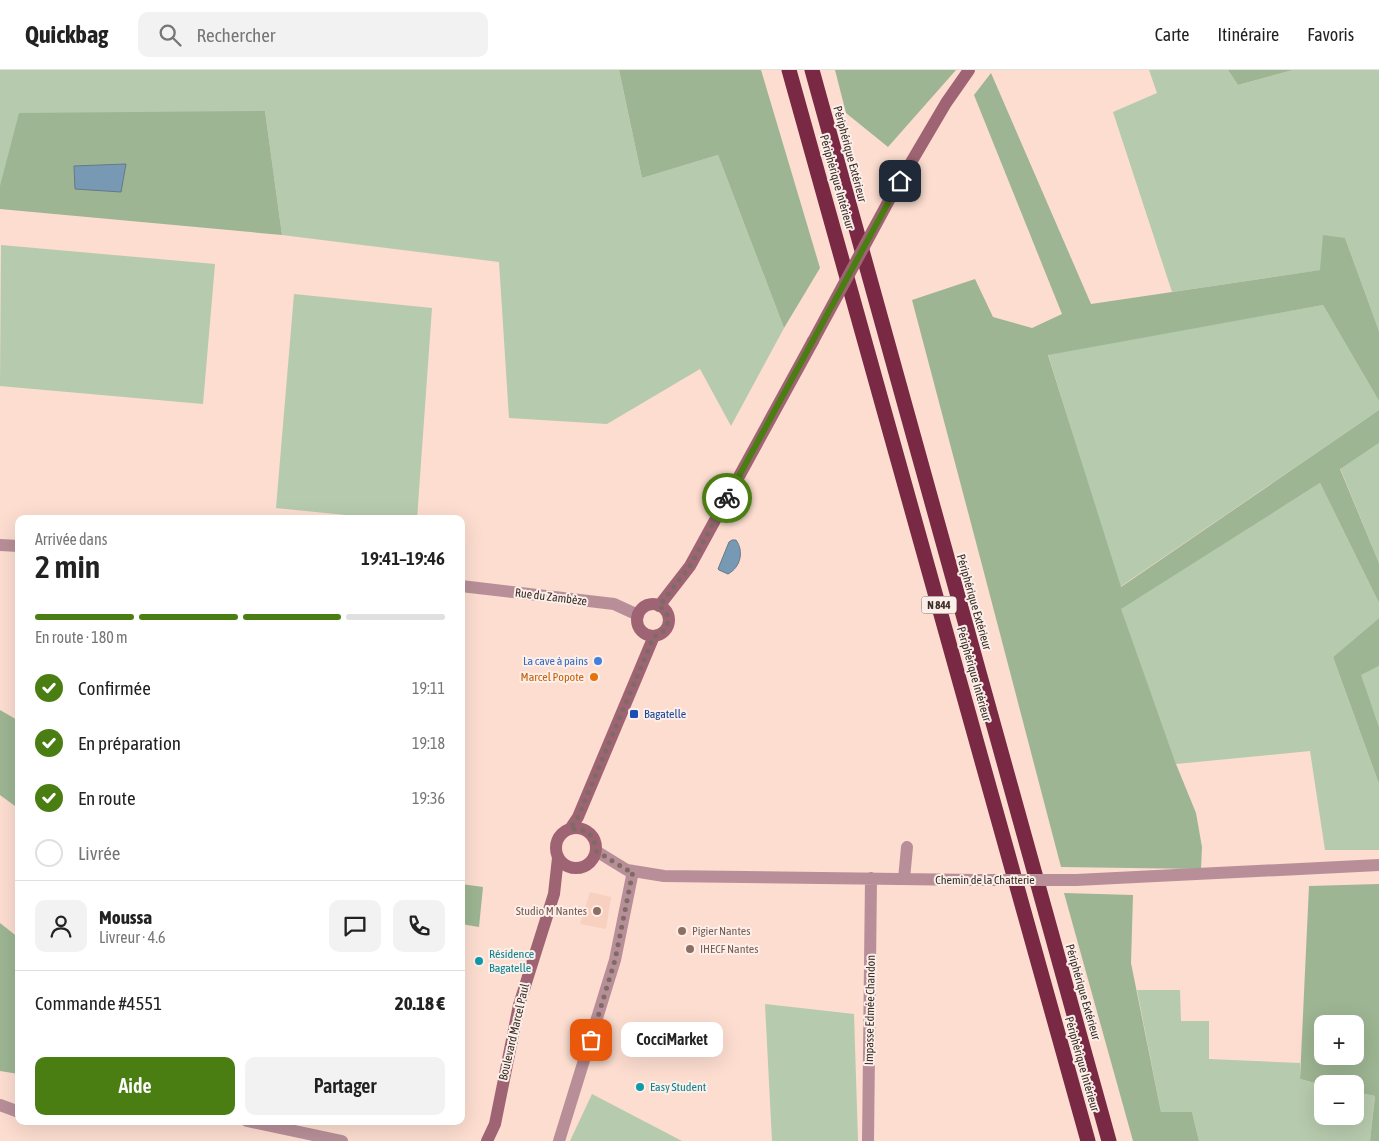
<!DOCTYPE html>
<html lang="fr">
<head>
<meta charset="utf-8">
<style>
	body { margin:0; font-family:"Asap Condensed",sans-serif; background:#f2f2f2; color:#222; height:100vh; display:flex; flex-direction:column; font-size:19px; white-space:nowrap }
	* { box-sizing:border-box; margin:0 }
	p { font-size:16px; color:#767676 }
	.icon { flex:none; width:28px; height:28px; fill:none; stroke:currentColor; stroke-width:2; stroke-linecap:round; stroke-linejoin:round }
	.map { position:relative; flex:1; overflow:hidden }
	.details { position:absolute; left:15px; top:445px; width:450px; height:610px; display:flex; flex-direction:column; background:#fff; border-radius:10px; box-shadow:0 5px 20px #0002 }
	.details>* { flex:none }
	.tools { position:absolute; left:1314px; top:945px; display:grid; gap:10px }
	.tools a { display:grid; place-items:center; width:50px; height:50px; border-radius:10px; background:#fff; box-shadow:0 5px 20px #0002; font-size:25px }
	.pin { position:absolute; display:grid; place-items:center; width:42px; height:42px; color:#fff; margin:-21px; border-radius:10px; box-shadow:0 2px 8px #0006 }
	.courier { position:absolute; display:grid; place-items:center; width:50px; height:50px; margin:-25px; border:4px solid #4a7e12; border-radius:50%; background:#fff; color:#222; box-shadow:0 1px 6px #0007 }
	.bubble { position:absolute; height:35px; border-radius:10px; background:#fff; box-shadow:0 5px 20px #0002; font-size:16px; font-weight:600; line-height:35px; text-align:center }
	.overview em { font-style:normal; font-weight:600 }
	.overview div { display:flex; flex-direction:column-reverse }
	.overview { display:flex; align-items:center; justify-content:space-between; height:85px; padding:0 20px }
	h1 { font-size:32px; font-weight:600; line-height:38px }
	.bar { display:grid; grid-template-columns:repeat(4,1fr); gap:8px 5px; align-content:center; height:60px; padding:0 20px }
	.bar i { height:6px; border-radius:4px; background:#e0e0e0 }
	.bar .active { background:#4a7e12 }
	.bar p { grid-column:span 4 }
	.line { display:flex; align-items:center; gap:12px; padding:0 20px; border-top:1px solid #e0e0e0 }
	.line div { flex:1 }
	.round { display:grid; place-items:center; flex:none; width:52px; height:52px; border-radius:10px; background:#f2f2f2 }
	ol { padding:0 20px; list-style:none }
	li { display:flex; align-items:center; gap:15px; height:55px }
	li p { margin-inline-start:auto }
	li .icon { padding:5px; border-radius:50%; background:#4a7e12; color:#fff; stroke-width:4 }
	li:last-child { color:#767676 }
	li i { width:28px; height:28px; border:2px solid #e0e0e0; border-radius:50% }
	.button { display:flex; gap:10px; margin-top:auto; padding:10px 20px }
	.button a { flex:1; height:58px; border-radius:10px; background:#4a7e12; color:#fff; font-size:20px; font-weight:600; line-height:58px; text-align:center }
	.button a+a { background:#f2f2f2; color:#222 }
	header { display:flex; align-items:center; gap:30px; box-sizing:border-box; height:70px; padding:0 25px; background:#fff; border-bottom:1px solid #e0e0e0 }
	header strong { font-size:24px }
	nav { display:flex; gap:28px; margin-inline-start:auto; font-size:18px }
	.search { width:350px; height:45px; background:#f2f2f2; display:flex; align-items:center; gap:12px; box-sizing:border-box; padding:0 18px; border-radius:10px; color:#767676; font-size:19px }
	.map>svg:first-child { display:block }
	.built { fill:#f7d0c0 }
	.green { fill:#b6caad }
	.forest { fill:#9db592; fill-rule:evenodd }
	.water { fill:#7899b4; stroke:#65798a }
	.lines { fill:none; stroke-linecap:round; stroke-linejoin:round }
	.street { stroke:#b88f98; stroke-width:12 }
	.secondary { stroke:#9f6474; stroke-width:12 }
	.highway { stroke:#7a2945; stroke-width:15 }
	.street-bridge { stroke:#b88f98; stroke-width:12 }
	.secondary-bridge { stroke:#9f6474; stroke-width:12 }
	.done { stroke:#7e6b63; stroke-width:5; stroke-dasharray:0 9 }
	.route { stroke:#4a7e12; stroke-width:6 }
	.shop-dot { fill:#3f7fe0; stroke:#fcefe9; stroke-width:2 }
	.food-dot { fill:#e8710a; stroke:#fcefe9; stroke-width:2 }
	.transit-dot { fill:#1a4fb4; stroke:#fcefe9; stroke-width:2 }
	.education-dot { fill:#8d6e63; stroke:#fcefe9; stroke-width:2 }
	.culture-dot { fill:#0f9aa8; stroke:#fcefe9; stroke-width:2 }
	.labels { text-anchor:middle; stroke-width:4; stroke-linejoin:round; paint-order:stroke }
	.shield { fill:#fcefe9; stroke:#746863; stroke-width:1 }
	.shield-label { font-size:11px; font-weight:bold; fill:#3a2e29 }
	.street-label { font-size:12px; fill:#3a2e29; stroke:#fcefe9 }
	.shop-label { font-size:12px; fill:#366cbe; stroke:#fcefe9; text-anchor:end }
	.food-label { font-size:12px; fill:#c56008; stroke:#fcefe9; text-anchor:end }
	.transit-label { font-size:12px; fill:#164399; stroke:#fcefe9; text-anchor:start }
	.education-label { font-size:12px; fill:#785e54; stroke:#fcefe9; text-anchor:start }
	.culture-label { font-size:12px; fill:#0d838f; stroke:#fcefe9; text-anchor:start }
</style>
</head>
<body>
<header>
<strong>Quickbag</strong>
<div class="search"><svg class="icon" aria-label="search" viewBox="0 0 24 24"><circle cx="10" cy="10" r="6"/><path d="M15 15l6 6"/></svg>Rechercher</div>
<nav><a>Carte</a><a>Itinéraire</a><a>Favoris</a></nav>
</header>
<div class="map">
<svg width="1379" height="1071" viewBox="0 0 1379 1071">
	<rect width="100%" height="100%" fill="#fcddd0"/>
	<path class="built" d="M590,822L611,827L606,859L580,854Z"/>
	<path class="green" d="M0,0H619L642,108L718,85L784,258L731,356L700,299L607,354L509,348L499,192L282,165L265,41L0,116Z
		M1149,0H1228L1238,15L1293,0H1379V261L1345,168L1321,200L1172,222L1113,42L1157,23Z
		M1,175L215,194L203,334L0,316Z
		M294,224L432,238L417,449H385L276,438Z
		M1323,235L1379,331V340L1120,517L1048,284Z
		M1379,373V493L1340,398Z
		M1320,413L1379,533V548L1333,587L1379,714V780H1325L1310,681L1176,694L1120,539Z
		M1379,596V657L1360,605Z
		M1137,920H1180L1181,951H1209V989L1300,993V1009L1322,1015V1046H1355V1022L1375,1026L1370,1071H1199L1192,1042H1161Z
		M765,934L854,944L858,1071H772Z
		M592,1024L682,1071H570Z"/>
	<path class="forest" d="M619,0H761L820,198L784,258L718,85L642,108Z
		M835,0H956L888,77L846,43Z
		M1228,0H1293L1238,15Z
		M991,3L1091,234L1320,200L1323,165L1345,168L1379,261V331L1323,235L1048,285L1121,517L1379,340V373L1340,399L1379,493V533L1320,413L1121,539L1176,694L1196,743L1202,777L1201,799L1061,797L982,495L912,230L975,209L993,247L1032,258L1062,244L974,25Z
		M265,41L282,165L0,139V116L19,43Z
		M1379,548V596L1361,605L1379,657V714L1333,587Z
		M0,640L19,651V739L0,725Z
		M461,814L483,817L479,857L461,854Z
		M1379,814V1071H1370L1375,1026L1355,1022V1014L1322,1015L1300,1009L1309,816ZM1322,954H1355V986H1322Z
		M1064,823L1133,825L1131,893L1161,1042H1192L1199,1071H1133Z
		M0,853L19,868V1004L0,1001Z"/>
	<path class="water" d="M126,94L121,122L75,119L74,96Z
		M732,470H736C744,481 741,497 728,504L719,500L718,499L729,472Z"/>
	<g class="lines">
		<path class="street" d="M0,475L19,476
			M461,516L614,534L638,545
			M596,781L627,800L664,806L977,810
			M904,809L907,777
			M1076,810L1379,795
			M0,1035L19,1042
			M247,1051L342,1071
			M559,1071L615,890L633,801
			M868,1071L871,808"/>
		<path class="secondary" d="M893,123L946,33L969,0
			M637 550a16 16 0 1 1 32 0a16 16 0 1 1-32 0Z
			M659,536L690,496L813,271
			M556 778a20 20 0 1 1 40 0a20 20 0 1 1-40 0Z
			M570,759L578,747L654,566
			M487,1071L495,1054L519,935L554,824L558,788"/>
		<path class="highway" d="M789,0L1088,1071
			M812,0L1109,1071"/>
		<path class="street-bridge" d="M977,810H1076"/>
		<path class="secondary-bridge" d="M813,271L893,123"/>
	</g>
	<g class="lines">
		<path class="done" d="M591,970L615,890L633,801L627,800L596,781C594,764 587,758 570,759L578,747L654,566C670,562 673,544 659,536L690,496L727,428"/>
		<path class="route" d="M727,428L900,111"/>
	</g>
	<circle class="shop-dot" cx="598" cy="591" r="5"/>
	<circle class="food-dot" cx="594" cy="607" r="5"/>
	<rect class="transit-dot" x="629" y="639" width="10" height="10" rx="2.5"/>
	<g class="education-dot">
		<circle cx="597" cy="841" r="5"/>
		<circle cx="682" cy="861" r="5"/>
		<circle cx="690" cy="879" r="5"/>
	</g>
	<g class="culture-dot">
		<circle cx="479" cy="891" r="5"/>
		<circle cx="640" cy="1017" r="5"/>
	</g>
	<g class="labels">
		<rect class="shield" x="921.5" y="526.5" width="35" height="17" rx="4"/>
		<g class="shield-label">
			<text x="939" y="539">N 844</text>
		</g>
		<g class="street-label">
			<text transform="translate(850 84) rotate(75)" y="4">Périphérique Extérieur</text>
			<text transform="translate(837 112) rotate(74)" y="4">Périphérique Intérieur</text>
			<text transform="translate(551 527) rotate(7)" y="4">Rue du Zambèze</text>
			<text transform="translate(974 532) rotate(74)" y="4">Périphérique Extérieur</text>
			<text transform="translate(974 604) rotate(74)" y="4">Périphérique Intérieur</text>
			<text x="985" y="814">Chemin de la Chatterie</text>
			<text transform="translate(1083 922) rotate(74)" y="4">Périphérique Extérieur</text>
			<text transform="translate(870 940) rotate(-89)" y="4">Impasse Edmée Chandon</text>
			<text transform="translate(514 962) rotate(-77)" y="4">Boulevard Marcel Paul</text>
			<text transform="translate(1082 994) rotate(74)" y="4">Périphérique Intérieur</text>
		</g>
		<g class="shop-label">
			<text x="588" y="595">La cave à pains</text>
		</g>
		<g class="food-label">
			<text x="584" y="611">Marcel Popote</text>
		</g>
		<g class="transit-label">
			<text x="644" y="648">Bagatelle</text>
		</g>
		<g class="education-label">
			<text x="587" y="845" text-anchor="end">Studio M Nantes</text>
			<text x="692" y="865">Pigier Nantes</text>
			<text x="700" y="883">IHECF Nantes</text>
		</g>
		<g class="culture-label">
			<text x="489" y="888">Résidence<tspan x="489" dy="14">Bagatelle</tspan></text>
			<text x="650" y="1021">Easy Student</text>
		</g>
	</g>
</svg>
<div class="tools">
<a>+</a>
<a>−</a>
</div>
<div class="pin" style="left:591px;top:970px;background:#ea580c"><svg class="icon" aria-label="bag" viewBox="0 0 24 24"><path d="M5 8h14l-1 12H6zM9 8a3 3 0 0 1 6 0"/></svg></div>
<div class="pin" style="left:900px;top:111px;background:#1f2937"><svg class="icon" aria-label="home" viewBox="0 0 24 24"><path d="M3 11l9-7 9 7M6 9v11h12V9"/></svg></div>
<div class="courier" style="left:727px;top:428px"><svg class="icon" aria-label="bike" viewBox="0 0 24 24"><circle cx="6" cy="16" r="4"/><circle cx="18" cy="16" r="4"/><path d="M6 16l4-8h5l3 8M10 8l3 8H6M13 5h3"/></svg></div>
<div class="bubble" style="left:621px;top:952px;width:102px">CocciMarket</div>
<section class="details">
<div class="overview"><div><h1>2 min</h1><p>Arrivée dans</p></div><em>19:41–19:46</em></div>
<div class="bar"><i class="active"></i><i class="active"></i><i class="active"></i><i></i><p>En route · 180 m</p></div>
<ol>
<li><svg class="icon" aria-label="check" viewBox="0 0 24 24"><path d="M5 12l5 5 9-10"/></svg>Confirmée<p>19:11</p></li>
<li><svg class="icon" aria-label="check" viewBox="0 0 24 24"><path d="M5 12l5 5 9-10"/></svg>En préparation<p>19:18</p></li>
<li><svg class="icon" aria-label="check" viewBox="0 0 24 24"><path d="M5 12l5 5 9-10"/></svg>En route<p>19:36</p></li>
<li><i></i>Livrée</li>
</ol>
<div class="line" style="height:90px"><a class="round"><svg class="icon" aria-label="person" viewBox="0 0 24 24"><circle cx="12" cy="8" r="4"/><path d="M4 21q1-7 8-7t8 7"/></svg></a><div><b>Moussa</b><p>Livreur · 4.6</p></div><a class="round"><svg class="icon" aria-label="chat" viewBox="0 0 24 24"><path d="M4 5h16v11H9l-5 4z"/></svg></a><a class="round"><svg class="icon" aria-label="phone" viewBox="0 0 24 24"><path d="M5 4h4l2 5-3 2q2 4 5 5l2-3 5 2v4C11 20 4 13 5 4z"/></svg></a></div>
<div class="line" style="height:65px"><div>Commande #4551</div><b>20.18 €</b></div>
<div class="button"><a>Aide</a><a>Partager</a></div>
</section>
</div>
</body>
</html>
